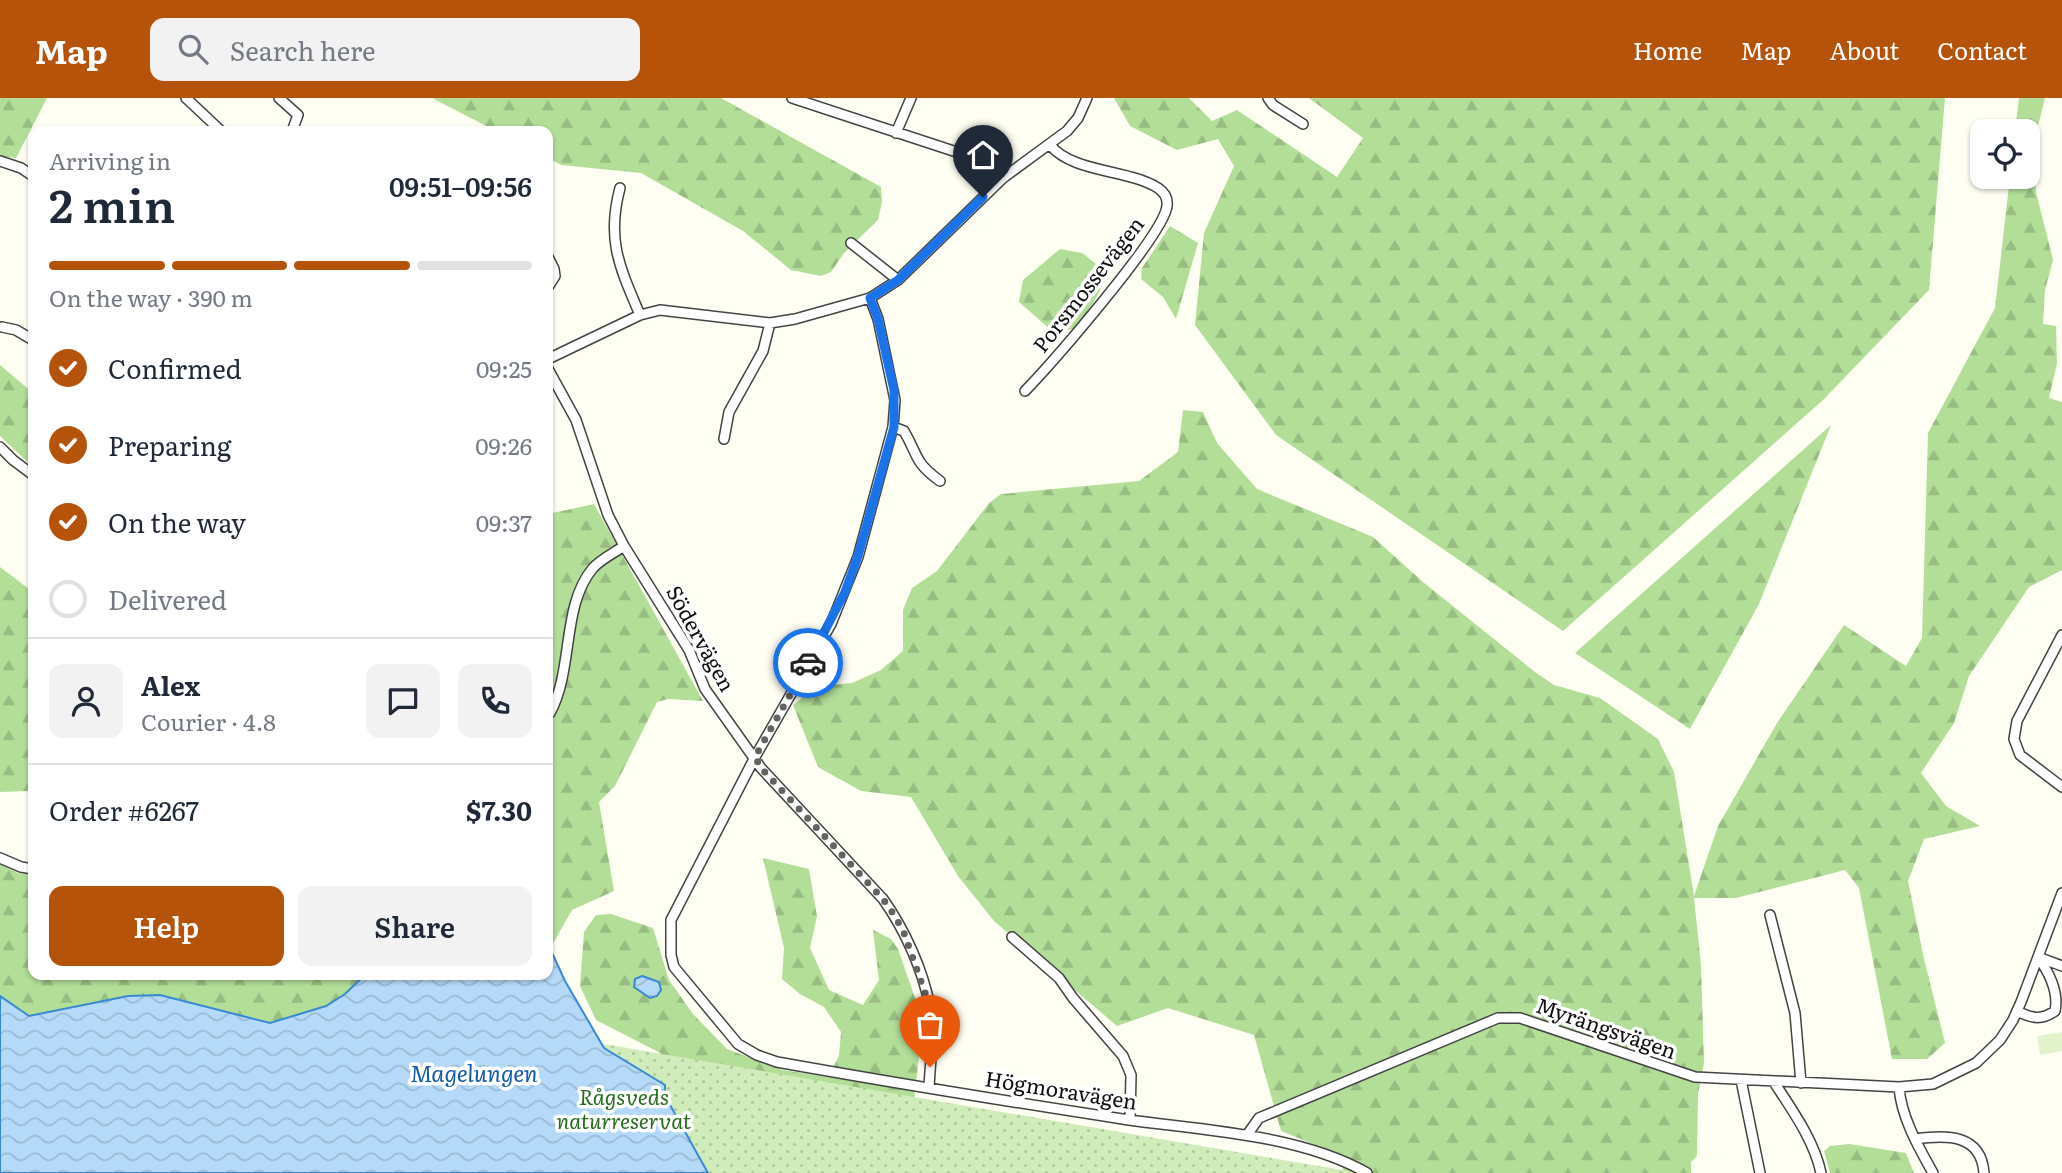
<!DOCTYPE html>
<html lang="en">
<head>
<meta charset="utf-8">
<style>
	body { margin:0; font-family:Literata,serif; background:#f2f2f3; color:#1f2937; height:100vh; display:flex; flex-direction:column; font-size:26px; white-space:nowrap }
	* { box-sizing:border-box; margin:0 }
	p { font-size:23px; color:#747a83 }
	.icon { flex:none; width:38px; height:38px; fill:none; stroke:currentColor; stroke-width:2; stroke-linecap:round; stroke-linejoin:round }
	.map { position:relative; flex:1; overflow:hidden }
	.sheet { position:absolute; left:28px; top:28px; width:525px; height:854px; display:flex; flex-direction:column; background:#fff; border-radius:14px; box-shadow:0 2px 5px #0004 }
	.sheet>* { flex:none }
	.controls { position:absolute; left:1970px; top:21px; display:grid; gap:14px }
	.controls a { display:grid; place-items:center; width:70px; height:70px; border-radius:14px; background:#fff; box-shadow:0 2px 5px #0004; font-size:35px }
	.pin { position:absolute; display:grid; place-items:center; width:60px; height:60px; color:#fff; margin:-72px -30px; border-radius:50% 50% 50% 0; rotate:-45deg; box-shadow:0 0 7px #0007 }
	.pin .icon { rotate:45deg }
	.courier { position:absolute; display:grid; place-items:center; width:70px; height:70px; margin:-35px; border:5px solid #1a73e8; border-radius:50%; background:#fff; color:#222; box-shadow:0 2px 9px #0007 }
	.summary em { font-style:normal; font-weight:600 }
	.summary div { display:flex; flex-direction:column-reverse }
	.summary { display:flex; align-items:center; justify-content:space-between; height:119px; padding:0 21px }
	h1 { font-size:46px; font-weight:600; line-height:52px }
	.bar { display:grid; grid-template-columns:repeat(4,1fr); gap:10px 7px; align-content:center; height:84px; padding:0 21px }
	.bar i { height:9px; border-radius:5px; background:#e0e1e3 }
	.bar .active { background:#b45309 }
	.bar p { grid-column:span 4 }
	.line { display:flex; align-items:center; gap:18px; padding:0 21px; border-top:2px solid #e0e1e3 }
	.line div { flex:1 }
	.round { display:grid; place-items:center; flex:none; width:74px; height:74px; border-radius:14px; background:#f2f2f3 }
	ol { padding:0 21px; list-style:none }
	li { display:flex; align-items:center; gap:21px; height:77px }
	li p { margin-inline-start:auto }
	li .icon { padding:7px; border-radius:50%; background:#b45309; color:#fff; stroke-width:4 }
	li:last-child { color:#747a83 }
	li i { width:38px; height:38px; border:4px solid #e0e1e3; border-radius:50% }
	.primary-button { display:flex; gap:14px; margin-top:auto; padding:14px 21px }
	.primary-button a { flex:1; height:80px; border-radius:14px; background:#b45309; color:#fff; font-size:28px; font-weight:600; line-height:80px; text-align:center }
	.primary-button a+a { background:#f2f2f3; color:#1f2937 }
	header { display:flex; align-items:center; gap:42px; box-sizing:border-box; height:98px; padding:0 35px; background:#b45309; color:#fff }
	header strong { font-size:33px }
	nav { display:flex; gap:38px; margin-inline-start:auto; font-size:24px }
	.search { width:490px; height:63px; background:#f2f2f3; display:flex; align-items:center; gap:18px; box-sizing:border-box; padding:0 24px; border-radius:14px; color:#747a83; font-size:26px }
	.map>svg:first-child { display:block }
	.forest { fill:url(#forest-firs) }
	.park { fill:url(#park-dots) }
	.pitch { fill:#e2f3cc }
	.water { fill:url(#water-waves); stroke:#3889d4; stroke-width:2 }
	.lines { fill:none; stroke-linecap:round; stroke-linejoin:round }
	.street-casing { stroke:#434343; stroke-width:12 }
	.street { stroke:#fff; stroke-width:9 }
	.done { stroke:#64635f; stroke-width:7; stroke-dasharray:0 12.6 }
	.route { stroke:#1a73e8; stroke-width:9 }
	.labels { text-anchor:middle; stroke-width:7; stroke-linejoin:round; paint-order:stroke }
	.street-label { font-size:21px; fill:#101010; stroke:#fff }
	.park-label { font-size:21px; font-style:italic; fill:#266c1c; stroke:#fff }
	.water-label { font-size:23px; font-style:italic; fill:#125ba9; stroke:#fff }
</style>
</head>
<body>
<header>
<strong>Map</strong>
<div class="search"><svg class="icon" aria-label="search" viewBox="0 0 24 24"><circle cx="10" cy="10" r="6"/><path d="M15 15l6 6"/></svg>Search here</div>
<nav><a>Home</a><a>Map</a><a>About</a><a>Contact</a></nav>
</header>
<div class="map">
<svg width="2062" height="1075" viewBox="0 0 2062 1075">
	<defs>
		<pattern id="forest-firs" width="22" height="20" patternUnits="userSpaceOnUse" patternTransform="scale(1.75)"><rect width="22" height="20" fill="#b2de98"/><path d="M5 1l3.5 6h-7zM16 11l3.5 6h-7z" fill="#98bd82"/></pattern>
		<pattern id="park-dots" width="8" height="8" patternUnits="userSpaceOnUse" patternTransform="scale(1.75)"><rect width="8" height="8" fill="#d0ecba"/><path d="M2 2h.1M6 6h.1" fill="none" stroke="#b2c99f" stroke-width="1.8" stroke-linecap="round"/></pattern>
		<pattern id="water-waves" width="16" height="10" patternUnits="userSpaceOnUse" patternTransform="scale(1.75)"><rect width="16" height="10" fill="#b5daf9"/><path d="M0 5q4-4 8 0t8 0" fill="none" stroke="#9bbad4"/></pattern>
	</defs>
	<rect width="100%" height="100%" fill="#fffef3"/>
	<path class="forest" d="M0,0H47L16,60L0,58Z
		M432,0H721L881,89L882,104L878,122L844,155L831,174L821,178L791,172L743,133L641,75L561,67L548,60V33H496Z
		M1114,0H1189L1212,23L1237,12L1337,79L1363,40L1309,0H1945L1929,192L1823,302L1563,533L1276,337L1195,227L1204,135L1234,68L1218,41L1177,52L1130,28Z
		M2019,0H2045L2032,52L2036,94L2053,162L2045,192L2043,226L2056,228L2057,265L2049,300L2062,304V472L2029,489L1969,578L1954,625L1921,675L1946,708L1980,728L1924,741L1908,783L1924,861L1945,945L1927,961H1892L1859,790L1845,772L1736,800H1694L1701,867L1704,965L1698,996L1697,1058L1691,1064V1075H1342L1345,1059L1281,1033L1254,937L1168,910L1117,928L994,823L958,778L911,699L861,693L818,669L793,607L817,588L852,585L881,572L903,553V512L912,490L937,473L989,405L1001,396L1139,383L1178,354L1183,312L1203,314L1217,345L1257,391L1373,439L1423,484L1535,574L1554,587L1600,600L1658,641L1674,674L1694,798L1718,728L1777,625L1844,527L1906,568L1922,540L1928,335L1995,210L2010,79H2028V33H2015Z
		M1170,128L1198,145L1176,221L1163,199L1141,181L1142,170Z
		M1060,151L1082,155L1104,172L1100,193L1078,231L1052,233L1019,204L1023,182Z
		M0,267L33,295V369L0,338Z
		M1831,327L1759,506L1690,631L1575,555Z
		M594,406L703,603L668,601L657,604L615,688L599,704L614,793L572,812L551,849L548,846V416Z
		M0,469L33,494V688L27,693L0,694Z
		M763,760L809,771L817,818L810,850L829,892L863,907L879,882L873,832L891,841L898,851L923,923L910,1038L670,960L596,922L580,888L584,834L596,817L611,816L653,830L669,882L693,916L727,951L783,972L827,979L839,958L841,934L824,909L800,896L782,881L784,850Z
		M0,766L18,775L33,777V877H365L345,896L326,908L270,925L160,897L128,898L29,918L0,898Z
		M1849,1046L1906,1055L1914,1075H1830L1824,1053L1830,1048Z"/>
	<path class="park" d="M580,942L1360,1075H539Z"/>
	<path class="pitch" d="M2062,934V953L2040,957L2037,938Z"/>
	<path class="water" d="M548,846L565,883L604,950L665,987V998L708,1075H0V898L29,918L128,898L160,897L270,925L326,908L345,896L365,877H548Z
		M642,878L659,884L661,892L657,898L650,900L634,889L635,881Z"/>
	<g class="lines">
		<defs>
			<path id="street" d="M186,0L221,33
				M279,0L298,17L292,33
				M792,0L984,63L1003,80
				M1087,0L1078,20L1067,33L1003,80L898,182L870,200L878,221L895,302L893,329L858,459L831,526L755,659L671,822V857L674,869L738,946L757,957L777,964C894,985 1012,1004 1129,1022C1203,1032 1301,1037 1367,1075
				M1268,0L1273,7L1303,26
				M896,35L911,0
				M0,63L21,70L33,78
				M620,90C606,142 620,170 640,217
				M851,145L898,182
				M548,159L554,171L555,178L548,189
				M2,229L16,232L33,242
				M548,261L640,217L660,212L770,225L795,221L870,200
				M548,271L576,322L608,417L624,448L689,552L705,591L761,670L883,801C905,832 923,872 930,909C935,935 930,964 929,990
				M1025,293C1051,266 1164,137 1167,108C1168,100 1164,94 1158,90C1128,71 1073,75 1050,47
				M893,329L904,333C919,359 914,364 940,383
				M724,341L729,314L763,253L770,225
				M0,349L13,362L33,377
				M2062,537L2017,623L2014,641L2020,657L2062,689
				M550,615C574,571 561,508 593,470C601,461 614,455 624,448
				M0,760L21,769L33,771
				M1770,817L1795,915L1801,985
				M1012,839L1059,880L1073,900L1123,958L1131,977L1130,1022
				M2038,859L2062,868
				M2017,913C2031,920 2041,923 2055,913C2059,894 2048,873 2038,859
				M1741,982L1760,1075
				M1774,984C1792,1012 1814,1042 1821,1075
				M1899,989C1901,1019 1919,1050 1933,1075
				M1247,1037L1259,1020L1498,920H1520L1695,979L1899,989L1933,986L1976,965L2000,942L2013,922L2021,904L2062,795
				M1916,1041C1945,1037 1981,1035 1984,1075"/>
		</defs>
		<use href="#street" class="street-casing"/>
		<use href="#street" class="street"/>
	</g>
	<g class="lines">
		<path class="done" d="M808,565L755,659L761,670L883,801L895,818L904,835L930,909V969"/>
		<path class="route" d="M808,565L845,494L858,458L894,329V292L878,221L870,200L898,182L983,99"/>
	</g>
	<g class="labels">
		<g class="street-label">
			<text transform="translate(1089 187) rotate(-52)" y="7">Porsmossevägen</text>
			<text transform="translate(700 541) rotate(61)" y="7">Södervägen</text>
			<text transform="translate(1606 931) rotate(19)" y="7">Myrängsvägen</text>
			<text transform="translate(1061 993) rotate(9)" y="7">Högmoravägen</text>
		</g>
		<g class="park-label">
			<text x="624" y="1007">Rågsveds<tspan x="624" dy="24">naturreservat</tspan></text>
		</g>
		<g class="water-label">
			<text x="474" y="984">Magelungen</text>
		</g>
	</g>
</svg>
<div class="controls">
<a><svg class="icon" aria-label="locate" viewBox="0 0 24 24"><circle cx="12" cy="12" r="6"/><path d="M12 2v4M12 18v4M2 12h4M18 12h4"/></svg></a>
</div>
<div class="pin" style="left:930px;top:969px;background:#ea580c"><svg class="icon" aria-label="bag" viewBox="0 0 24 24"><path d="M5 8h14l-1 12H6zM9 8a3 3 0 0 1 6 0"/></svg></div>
<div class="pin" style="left:983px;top:99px;background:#1f2937"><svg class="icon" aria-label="home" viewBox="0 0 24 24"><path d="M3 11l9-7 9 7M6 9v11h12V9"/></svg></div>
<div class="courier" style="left:808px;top:565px"><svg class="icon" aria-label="car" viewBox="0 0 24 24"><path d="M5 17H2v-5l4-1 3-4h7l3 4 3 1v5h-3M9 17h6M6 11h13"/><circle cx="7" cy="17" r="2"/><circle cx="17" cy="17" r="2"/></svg></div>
<section class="sheet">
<div class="summary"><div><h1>2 min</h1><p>Arriving in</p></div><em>09:51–09:56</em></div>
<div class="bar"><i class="active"></i><i class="active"></i><i class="active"></i><i></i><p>On the way · 390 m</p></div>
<ol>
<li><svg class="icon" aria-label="check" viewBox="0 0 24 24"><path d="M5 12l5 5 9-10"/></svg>Confirmed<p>09:25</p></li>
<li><svg class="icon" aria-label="check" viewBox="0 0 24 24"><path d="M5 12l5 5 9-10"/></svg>Preparing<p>09:26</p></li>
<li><svg class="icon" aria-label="check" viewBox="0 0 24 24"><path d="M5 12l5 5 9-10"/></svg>On the way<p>09:37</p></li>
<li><i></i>Delivered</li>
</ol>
<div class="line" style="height:126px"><a class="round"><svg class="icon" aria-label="person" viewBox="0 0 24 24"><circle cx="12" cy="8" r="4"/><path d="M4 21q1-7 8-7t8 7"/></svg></a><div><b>Alex</b><p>Courier · 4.8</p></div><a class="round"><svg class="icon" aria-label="chat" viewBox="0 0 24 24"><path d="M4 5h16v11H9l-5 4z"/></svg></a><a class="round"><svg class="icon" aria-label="phone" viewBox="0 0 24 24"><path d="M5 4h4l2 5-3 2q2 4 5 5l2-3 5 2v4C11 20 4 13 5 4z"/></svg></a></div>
<div class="line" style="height:91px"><div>Order #6267</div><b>$7.30</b></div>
<div class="primary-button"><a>Help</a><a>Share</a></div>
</section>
</div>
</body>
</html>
